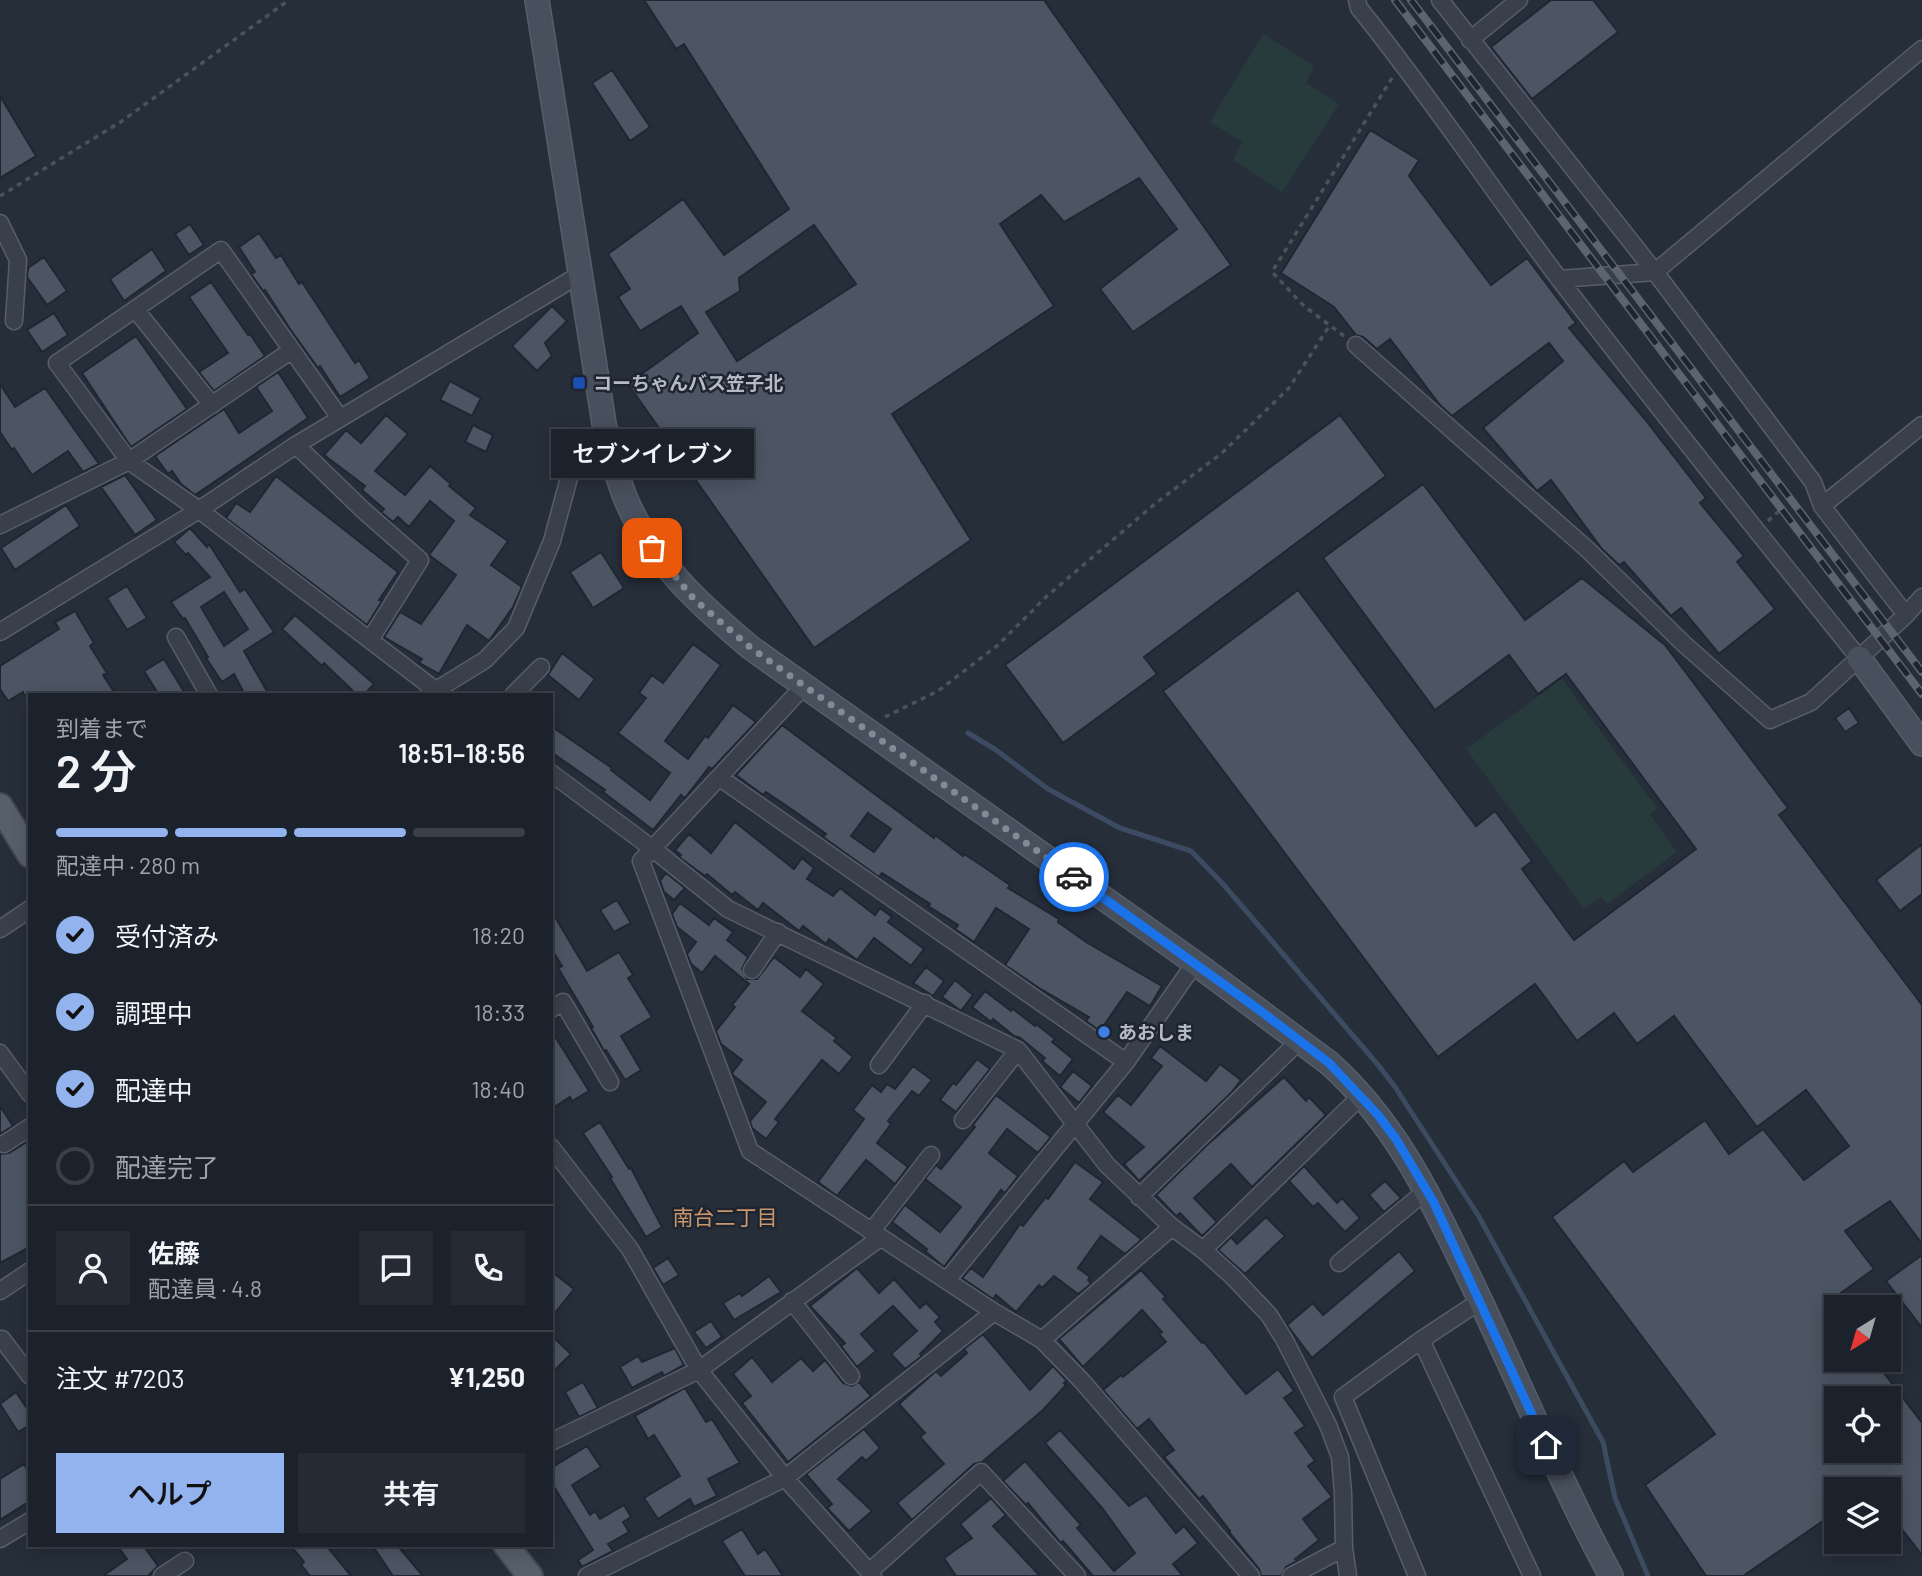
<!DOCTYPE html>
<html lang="ja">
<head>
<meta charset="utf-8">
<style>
	body { margin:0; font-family:Barlow,"Noto Sans JP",sans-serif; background:#252a34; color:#f1f3f6; height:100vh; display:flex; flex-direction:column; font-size:26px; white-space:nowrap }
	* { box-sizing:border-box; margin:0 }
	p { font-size:23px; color:#a0a4a9 }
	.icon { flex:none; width:38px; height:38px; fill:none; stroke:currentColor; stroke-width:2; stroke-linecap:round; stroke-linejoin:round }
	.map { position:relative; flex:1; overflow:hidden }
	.details { position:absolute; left:28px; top:693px; width:525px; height:854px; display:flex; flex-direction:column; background:#1c222c; border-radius:0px; box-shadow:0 4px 18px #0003,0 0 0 2px #3a3f48 }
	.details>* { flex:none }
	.needle { width:46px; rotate:217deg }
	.fabs { position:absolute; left:1824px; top:1295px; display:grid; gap:14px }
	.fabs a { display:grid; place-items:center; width:77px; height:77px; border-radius:0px; background:#1c222c; box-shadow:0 4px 18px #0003,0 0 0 2px #3a3f48; font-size:35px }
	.pin { position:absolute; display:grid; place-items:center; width:60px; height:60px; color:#fff; margin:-30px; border-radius:14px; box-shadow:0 4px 10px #0006 }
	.courier { position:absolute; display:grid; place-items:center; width:70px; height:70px; margin:-35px; border:5px solid #1a73e8; border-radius:50%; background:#fff; color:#222; box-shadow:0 2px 9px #0007 }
	.bubble { position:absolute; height:49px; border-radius:0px; background:#1c222c; box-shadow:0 4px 18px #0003,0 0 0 2px #3a3f48; font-size:23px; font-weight:600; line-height:49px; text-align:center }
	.summary em { font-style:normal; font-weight:600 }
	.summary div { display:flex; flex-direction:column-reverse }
	.summary { display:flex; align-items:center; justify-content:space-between; height:119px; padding:0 28px }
	h1 { font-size:46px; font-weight:600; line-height:52px }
	.bar { display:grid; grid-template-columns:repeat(4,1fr); gap:10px 7px; align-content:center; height:84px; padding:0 28px }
	.bar i { height:9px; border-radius:5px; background:#3a3f48 }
	.bar .selected { background:#92b3ed }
	.bar p { grid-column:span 4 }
	.line { display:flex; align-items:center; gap:18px; padding:0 28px; border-top:2px solid #3a3f48 }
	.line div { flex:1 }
	.round { display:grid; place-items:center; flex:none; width:74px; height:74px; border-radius:0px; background:#252a34 }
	ol { padding:0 28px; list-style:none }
	li { display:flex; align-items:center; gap:21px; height:77px }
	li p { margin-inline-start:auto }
	li .icon { padding:7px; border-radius:50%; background:#92b3ed; color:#111; stroke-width:4 }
	li:last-child { color:#a0a4a9 }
	li i { width:38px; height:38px; border:4px solid #3a3f48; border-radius:50% }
	.primary-button { display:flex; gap:14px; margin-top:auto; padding:14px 28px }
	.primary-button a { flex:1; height:80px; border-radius:0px; background:#92b3ed; color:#111; font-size:28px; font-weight:600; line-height:80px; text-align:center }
	.primary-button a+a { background:#252a34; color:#f1f3f6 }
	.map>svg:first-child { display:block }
	.green { fill:#283b3c }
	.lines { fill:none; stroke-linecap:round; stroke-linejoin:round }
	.stream { stroke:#3d4b62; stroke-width:5 }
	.building { fill:#4c5563; stroke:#202732; stroke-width:2; fill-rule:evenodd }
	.street-casing { stroke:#575e69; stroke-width:19 }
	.secondary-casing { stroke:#575e69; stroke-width:26 }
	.primary-casing { stroke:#424954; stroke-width:28 }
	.path { stroke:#455659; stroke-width:3.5; stroke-dasharray:5 5; stroke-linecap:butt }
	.street { stroke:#39404b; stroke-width:16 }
	.secondary { stroke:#484f5d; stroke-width:23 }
	.primary { stroke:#575f6b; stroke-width:24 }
	.rail-casing { stroke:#5c6471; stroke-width:8 }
	.rail { stroke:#1e2530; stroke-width:5; stroke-dasharray:16; stroke-linecap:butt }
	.done { stroke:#838a95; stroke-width:7; stroke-dasharray:0 12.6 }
	.route { stroke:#1a73e8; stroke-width:9 }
	.transit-dot { fill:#1a4fb4; stroke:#1e2530; stroke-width:2.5 }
	.shop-dot { fill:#3f7fe0; stroke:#1e2530; stroke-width:2.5 }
	.labels { text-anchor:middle; stroke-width:5; stroke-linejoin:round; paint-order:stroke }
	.poi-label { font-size:19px; font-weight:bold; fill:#b5bbc6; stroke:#1e2530; text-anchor:start }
	.neighbourhood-label { font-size:21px; fill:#ca976c; stroke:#1e2530 }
</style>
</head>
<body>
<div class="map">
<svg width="1922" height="1576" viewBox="0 0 1922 1576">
	<rect width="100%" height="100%" fill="#262e3a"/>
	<path class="green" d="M1263,34L1314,66L1306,83L1339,104L1282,192L1233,160L1242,142L1210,122Z
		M1562,679L1657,808L1650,815L1677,852L1607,904L1601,897L1584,909L1466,749Z"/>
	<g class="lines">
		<path class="stream" d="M968,733L996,750L1048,789L1120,828L1191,851L1223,884L1379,1066L1395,1087L1478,1215L1603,1442L1615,1498L1648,1576"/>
	</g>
	<path class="building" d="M644,0H1044L1231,265L1133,332L1100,289L1177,229L1139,178L1064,222L1041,195L1000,224L1054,306L892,414L971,540L814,648L628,384L698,333L681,306L640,331L618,297L630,289L608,254L683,199L724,255L789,209L684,44L676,49ZM814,225L856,284L737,361L706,312L740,291L739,278Z
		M1551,0H1593L1618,32L1532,99L1491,47Z
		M612,70L650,127L630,141L592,83Z
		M0,96L36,156L0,178Z
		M1370,130L1419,160L1409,176L1491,285L1527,258L1576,323L1569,328L1644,418L1706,498L1700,503L1744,556L1737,562L1775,609L1719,654L1681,608L1671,616L1624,562L1619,565L1602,549L1551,480L1537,491L1483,428L1563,361L1549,343L1452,416L1440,405L1390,339L1377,349L1363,337L1356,335L1334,307L1281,273Z
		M190,224L204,245L189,255L175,234Z
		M259,233L276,258L281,255L299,284L302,282L355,363L359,360L370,378L340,397L320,366L318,368L290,329L265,290L263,291L251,274L255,272L239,247Z
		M152,249L166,271L124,301L110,279Z
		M44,257L67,291L47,305L27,277L28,268Z
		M211,282L248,335L250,334L265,356L214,391L199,372L228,353L189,297Z
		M552,306L567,321L545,343L552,356L537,371L512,346Z
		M54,313L68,335L42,352L27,330Z
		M136,336L187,409L131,447L82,373Z
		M278,372L308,418L195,495L181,484L172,471L168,474L155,456L224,409L239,433L272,411L256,387Z
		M450,381L481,398L472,416L440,400Z
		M0,384L15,407L45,388L99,464L83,472L68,451L32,475L14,448L12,450L0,432Z
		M386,415L408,434L375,471L405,495L430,466L451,484L449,486L476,508L470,515L508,541L491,565L522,587L513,607L489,641L467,625L439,674L419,663L422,659L384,637L400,612L421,624L456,575L429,555L454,521L430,501L409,527L398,517L393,522L381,512L384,509L362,490L365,486L324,455L346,430L361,443Z
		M1340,415L1386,476L1144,657L1157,674L1063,743L1005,665Z
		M473,425L493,435L486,452L465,442Z
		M125,475L157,520L135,535L101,487Z
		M276,476L398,572L379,600L382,601L367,625L226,518L236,503L250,512Z
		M1423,484L1525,620L1582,578L1665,645L1788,808L1779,815L1922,1005V1244L1890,1201L1845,1231L1874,1269L1830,1301L1836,1309V1360H1874L1922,1423V1555L1888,1512V1489H1836V1512L1743,1576H1706L1645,1485L1715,1434L1552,1217L1624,1161L1633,1172L1705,1120L1729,1154L1763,1129L1804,1180L1849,1146L1806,1090L1757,1127L1674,1016L1637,1044L1614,1013L1577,1041L1535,984L1438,1057L1163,691L1298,590L1476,826L1495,811L1532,861L1522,869L1574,940L1696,849L1566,674L1538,694L1509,655L1435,710L1323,558ZM1836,1398H1888V1451H1836Z
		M66,505L80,526L15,570L1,548Z
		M190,528L207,547L209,544L240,592L245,589L274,632L244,651L269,695H245L234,674L222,682L206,658L208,657L185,618L183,619L171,602L210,577L188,553L186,555L174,542ZM224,592L248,629L224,646L201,607Z
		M601,552L624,588L593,608L570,572Z
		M127,586L147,618L127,630L107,598Z
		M75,611L94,643L90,646L107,673L103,675L116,695H24L23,692L8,701L0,689V666L59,629L55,622Z
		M295,615L374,684L364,695H357L324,663L322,666L282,629Z
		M693,644L721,665L665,741L688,759L705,736L708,738L733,705L756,722L712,769L709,767L685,798L681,795L653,830L603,792L605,790L551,752V726L612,768L611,770L650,800L670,773L618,733L646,698L639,693L652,675L663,683Z
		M562,653L595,679L579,700L548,675Z
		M164,659L186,695H159L144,671Z
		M1849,708L1859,723L1845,732L1835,718Z
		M782,725L934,838L935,835L963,856L964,854L984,867L1010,885L1008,888L1059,919L1058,922L1086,942L1162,986L1150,1006L1127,992L1100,1031L1086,1021L1089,1017L1039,988L1005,965L1029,929L996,908L974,942L955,929L958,925L928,906L930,904L882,873L879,877L823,837L826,834L794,811L766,792L763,795L736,775ZM868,813L891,829L874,852L851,836Z
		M735,822L794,869L802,858L814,868L807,879L833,896L840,888L875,915L880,908L892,917L888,922L924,949L911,966L874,938L857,960L829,939L826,944L803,926L799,931L763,903L758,910L735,892L732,895L707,874L705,876L698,871L679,857L681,855L675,850L689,834L711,853Z
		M1922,844V894L1900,911L1876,880Z
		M666,873L685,888L674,900L664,892L660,881Z
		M617,900L631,923L614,932L600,910Z
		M680,903L709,925L714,918L733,932L727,940L748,957L742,969L747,979H757L774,957L800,977L806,969L824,984L802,1011L837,1038L834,1041L853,1057L839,1074L822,1060L775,1119L779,1122L766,1139L752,1128L750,1121L766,1102L733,1075L732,1073L742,1060L721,1044L716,1031L735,1007L732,1005L749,984L715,956L702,973L691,964L687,954L696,942L677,927L672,914Z
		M551,910L587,971L619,952L633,975L628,978L652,1017L621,1036L641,1070L625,1080L606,1050L604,1051L598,1040L591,1028L593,1027L558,968L562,966L551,948Z
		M926,967L944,981L933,996L913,983Z
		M955,980L973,995L961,1011L942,997Z
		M985,991L1011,1011L1013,1009L1035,1026L1036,1024L1055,1039L1052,1042L1073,1059L1060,1076L1042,1061L1045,1058L1020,1038L1014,1036L993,1019L991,1022L972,1007Z
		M551,1030L589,1091L572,1101L570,1097L551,1109Z
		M1160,1046L1206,1081L1220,1064L1241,1080L1231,1093L1139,1181L1124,1164L1144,1147L1103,1112L1118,1095L1131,1105L1162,1066L1151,1058Z
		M977,1059L990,1069L956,1112L940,1100L953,1083L956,1085Z
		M913,1066L932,1080L919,1096L912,1091L888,1121L891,1124L877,1143L908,1167L895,1184L866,1160L837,1196L818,1182L864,1119L853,1110L872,1085L881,1092L887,1084L895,1089Z
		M1073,1071L1092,1086L1079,1103L1060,1087Z
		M1284,1077L1306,1101L1309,1097L1326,1115L1252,1187L1231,1164L1194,1198L1217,1222L1202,1236L1180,1213L1176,1216L1156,1195L1206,1146Z
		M996,1095L1051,1137L1038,1153L1007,1129L989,1153L1018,1176L1005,1193L1001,1190L944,1267L925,1251L927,1249L892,1222L905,1205L940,1232L961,1207L925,1179L936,1165L941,1169L975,1127L973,1125Z
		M0,1106L13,1126L0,1134Z
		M600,1122L629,1169L631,1168L662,1227L646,1237L610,1178L612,1177L583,1133Z
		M30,1140V1247L0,1263V1154L9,1153Z
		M1075,1162L1103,1182L1090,1199L1141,1239L1139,1242L1125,1254L1101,1236L1078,1268L1090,1277L1088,1280L1091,1284L1078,1294L1054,1276L1042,1288L1039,1285L1016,1312L996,1295L993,1299L962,1278L971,1268L983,1277L1020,1224L1023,1226L1046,1197L1048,1199Z
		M1304,1166L1337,1203L1342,1198L1360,1218L1345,1232L1318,1203L1313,1207L1289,1181Z
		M1385,1181L1401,1198L1384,1212L1369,1195Z
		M1266,1217L1285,1236L1245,1274L1218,1250L1231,1237L1237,1244Z
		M1399,1251L1415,1271L1312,1358L1287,1325L1313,1303L1323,1315Z
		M1922,1255V1328L1886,1281Z
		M668,1258L679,1275L663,1285L653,1268Z
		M857,1268L879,1293L894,1279L920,1308L926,1303L940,1317L935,1322L943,1331L920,1354L922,1356L905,1369L891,1354L917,1331L893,1306L861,1334L876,1351L857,1367L841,1346L845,1343L810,1306Z
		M1141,1270L1166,1297L1163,1299L1202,1343L1204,1342L1246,1394L1278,1369L1294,1391L1284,1398L1305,1426L1295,1433L1315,1461L1308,1466L1332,1497L1303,1519L1319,1540L1295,1559L1297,1561L1286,1567L1281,1576H1261L1259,1569L1229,1532L1230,1531L1203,1496L1199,1499L1164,1457L1174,1450L1149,1419L1137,1429L1103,1390L1121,1375L1123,1377L1166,1342L1159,1334L1162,1332L1142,1310L1083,1367L1059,1339Z
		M551,1271L574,1289L551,1318Z
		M769,1276L781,1292L734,1320L723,1303L740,1293L742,1296Z
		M711,1321L722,1337L706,1348L694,1332Z
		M983,1334L1030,1390L1053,1366L1067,1381L1064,1383L1066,1385L1043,1410L982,1462L974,1464L912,1520L897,1503L944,1464L920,1437L925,1433L899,1404L936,1371L941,1376L967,1353L964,1349Z
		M551,1335L571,1354L551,1374Z
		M675,1348L684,1365L664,1376L662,1372L632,1388L620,1367L638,1356L642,1362Z
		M752,1357L772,1382L801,1358L813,1371L825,1360L843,1383L852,1386L859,1382L871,1396L788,1462L742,1403L751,1396L733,1374Z
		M583,1382L598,1408L579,1417L565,1392Z
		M685,1388L706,1422L712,1419L740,1463L708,1479L717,1496L694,1507L690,1499L658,1519L644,1498L680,1476L654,1435L648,1439L635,1416Z
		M16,1392L30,1413V1425L18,1432L0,1404Z
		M864,1429L880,1448L866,1461L862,1457L838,1479L872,1511L849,1531L827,1508L832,1504L806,1474Z
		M1060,1430L1129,1506L1146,1495L1176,1533L1184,1526L1198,1543L1173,1564L1183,1576H1093L1063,1541L1061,1543L1059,1541L1028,1503L1026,1505L1003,1481L1025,1461L1081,1525L1077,1528L1114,1571L1135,1553L1102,1508L1045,1443Z
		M587,1446L601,1467L572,1485L590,1515L595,1511L600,1519L624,1505L631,1517L623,1522L629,1532L608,1544L613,1551L582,1567L578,1560L593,1550L551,1482V1468Z
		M24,1464L30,1474V1501L0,1520V1479Z
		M991,1498L1006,1515L993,1526L1040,1576H956L944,1558L972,1538L960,1524Z
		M742,1529L758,1554L765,1549L783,1576H745L722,1541Z
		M117,1545H143L158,1566L148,1576H103L127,1559Z
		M290,1545H326L351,1576H310L301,1565L304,1562Z
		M372,1545H397L423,1576H393Z"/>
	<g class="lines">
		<defs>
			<path id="street" d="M1357,0L1359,8C1430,96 1492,190 1560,280C1658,408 1758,533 1859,658
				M1440,0L1655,272L1813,482L1822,506L1906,615
				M1470,40L1519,0
				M0,223L18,260L14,321
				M1559,279L1655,272L1922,49
				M135,309L212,405
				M1356,345L1588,550L1684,644L1770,720L1811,702L1906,615L1922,597
				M340,418L221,250L57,363L129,461L199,510L442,695
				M296,445L363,510L420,560L370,640
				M1822,506L1922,425
				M0,525L129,461L292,350
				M0,632L199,510L296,445L579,275
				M176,637L209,695
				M803,687L641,861L750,1151L994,1312L1042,1340L1081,1380L1251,1576
				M428,695L485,660L516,628L552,541L573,463L587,444L606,436
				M513,695L541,667
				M551,773L653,849L728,909L1018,1050L1107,1165L1172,1227L1203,1250L1232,1276L1269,1315L1284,1339L1328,1425L1340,1457L1343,1493L1344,1548L1348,1576
				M720,778L1126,1062
				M0,929L30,909
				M752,970L778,932
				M551,1009L563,1002L610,1082
				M0,1053L30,1094
				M879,1065L925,1003
				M963,1120L1018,1050
				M4,1144L30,1127
				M551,1147L630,1249L699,1370L785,1478L873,1576
				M1139,1197L1299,1041
				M871,1232L931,1155
				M1203,1250L1361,1096
				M1339,1263L1427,1190
				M947,1280L1126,1062L1195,963
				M0,1291L30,1271
				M792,1301L851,1376
				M0,1340L2,1339L30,1376
				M1042,1340L1172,1227
				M1421,1340L1532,1576
				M551,1442L699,1370L880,1238
				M0,1539L30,1521
				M869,1572L981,1472L1077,1576
				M162,1576L185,1561
				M587,1576L785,1478L994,1312
				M1291,1576L1344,1548
				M1417,1576L1343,1397L1421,1340L1480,1301"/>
			<path id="secondary" d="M537,0L606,436C612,456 617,477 625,497C651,561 700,605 751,648L1195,963L1329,1063C1397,1124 1431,1199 1470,1279C1518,1378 1559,1480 1611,1576
				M1859,658L1922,744"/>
			<path id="primary" d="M0,806L30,855
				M506,1545L530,1576"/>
		</defs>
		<use href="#street" class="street-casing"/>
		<use href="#secondary" class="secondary-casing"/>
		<use href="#primary" class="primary-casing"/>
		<path class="path" d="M0,196L122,121L289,0
			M1344,336L1304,306L1272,272L1392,78
			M1768,521L1779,511
			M885,717L938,691L998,645L1047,596L1156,503L1222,453L1289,388L1330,325"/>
		<use href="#street" class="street"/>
		<use href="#secondary" class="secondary"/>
		<use href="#primary" class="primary"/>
		<defs>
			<path id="rail" d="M1395,0L1922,694
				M1411,0L1922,672"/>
		</defs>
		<use href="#rail" class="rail-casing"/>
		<use href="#rail" class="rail"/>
	</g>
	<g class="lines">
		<path class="done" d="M652,548L694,599L751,648L1074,877"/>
		<path class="route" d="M1074,877L1258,1009L1329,1063L1378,1115L1396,1139L1433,1201L1546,1445"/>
	</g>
	<rect class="transit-dot" x="572" y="376" width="14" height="14" rx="3.5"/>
	<circle class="shop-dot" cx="1104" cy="1032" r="7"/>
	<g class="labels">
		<g class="poi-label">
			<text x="593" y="390">コーちゃんバス笠子北</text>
			<text x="1118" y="1039">あおしま</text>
		</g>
		<g class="neighbourhood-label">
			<text x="725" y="1225">南台二丁目</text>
		</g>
	</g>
</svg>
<div class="fabs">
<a><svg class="needle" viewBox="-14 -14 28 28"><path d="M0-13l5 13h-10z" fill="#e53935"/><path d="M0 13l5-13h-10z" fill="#a0a4a9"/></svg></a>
<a><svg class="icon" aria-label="locate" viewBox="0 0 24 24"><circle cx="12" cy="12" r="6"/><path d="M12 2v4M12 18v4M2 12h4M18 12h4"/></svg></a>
<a><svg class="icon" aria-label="layers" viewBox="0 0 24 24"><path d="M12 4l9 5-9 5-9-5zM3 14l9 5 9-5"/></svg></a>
</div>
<div class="pin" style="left:652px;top:548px;background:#ea580c"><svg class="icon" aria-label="bag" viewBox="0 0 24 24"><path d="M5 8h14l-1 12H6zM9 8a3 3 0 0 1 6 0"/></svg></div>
<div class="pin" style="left:1546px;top:1445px;background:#1f2937"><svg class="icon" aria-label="home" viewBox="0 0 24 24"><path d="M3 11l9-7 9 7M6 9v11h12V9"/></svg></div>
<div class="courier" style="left:1074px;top:877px"><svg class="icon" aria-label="car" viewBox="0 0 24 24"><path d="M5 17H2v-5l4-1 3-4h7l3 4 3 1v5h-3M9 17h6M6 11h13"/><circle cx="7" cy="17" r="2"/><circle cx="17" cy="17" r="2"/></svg></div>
<div class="bubble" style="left:551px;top:429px;width:203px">セブンイレブン</div>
<section class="details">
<div class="summary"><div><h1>2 分</h1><p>到着まで</p></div><em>18:51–18:56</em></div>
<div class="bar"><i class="selected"></i><i class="selected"></i><i class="selected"></i><i></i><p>配達中 · 280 m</p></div>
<ol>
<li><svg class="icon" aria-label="check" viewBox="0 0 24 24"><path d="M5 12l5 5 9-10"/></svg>受付済み<p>18:20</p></li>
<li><svg class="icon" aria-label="check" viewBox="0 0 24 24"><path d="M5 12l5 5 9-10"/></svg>調理中<p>18:33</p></li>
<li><svg class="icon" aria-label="check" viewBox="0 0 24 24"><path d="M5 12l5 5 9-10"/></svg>配達中<p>18:40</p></li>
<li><i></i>配達完了</li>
</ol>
<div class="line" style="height:126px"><a class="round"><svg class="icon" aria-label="person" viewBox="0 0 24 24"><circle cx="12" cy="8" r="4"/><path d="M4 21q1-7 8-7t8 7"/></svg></a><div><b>佐藤</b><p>配達員 · 4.8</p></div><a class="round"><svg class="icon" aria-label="chat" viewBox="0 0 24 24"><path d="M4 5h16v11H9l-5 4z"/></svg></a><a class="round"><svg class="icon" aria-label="phone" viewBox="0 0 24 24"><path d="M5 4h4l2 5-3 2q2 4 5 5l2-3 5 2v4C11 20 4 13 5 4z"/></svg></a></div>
<div class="line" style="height:91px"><div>注文 #7203</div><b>¥1,250</b></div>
<div class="primary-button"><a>ヘルプ</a><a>共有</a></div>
</section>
</div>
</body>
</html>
